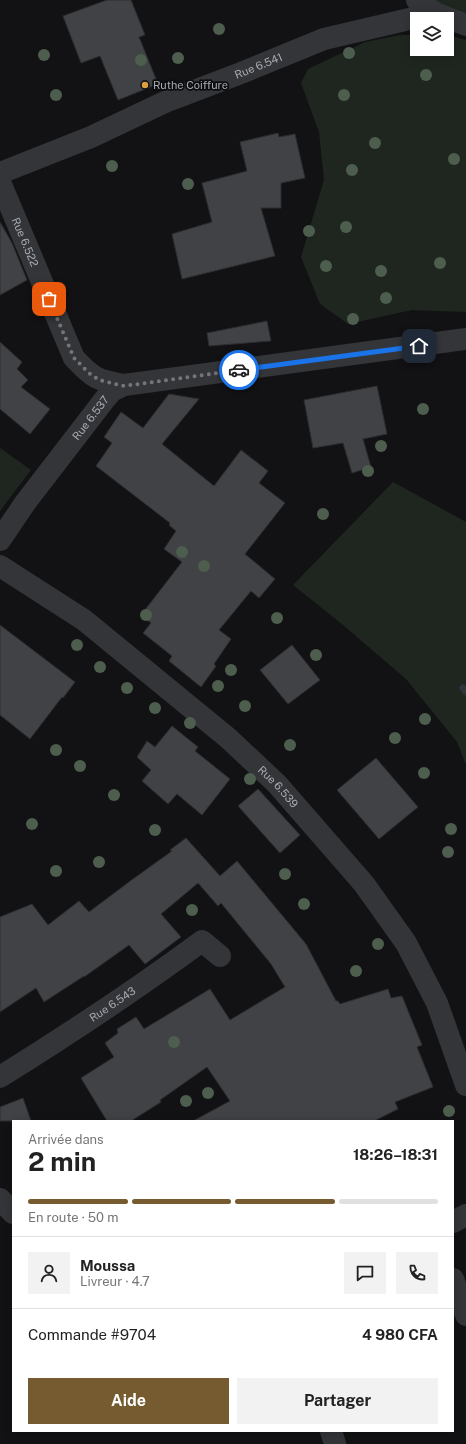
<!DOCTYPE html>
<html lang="fr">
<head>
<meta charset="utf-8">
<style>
	body { margin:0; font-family:"Public Sans",sans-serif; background:#f2f2f2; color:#222; height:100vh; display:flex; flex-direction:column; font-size:15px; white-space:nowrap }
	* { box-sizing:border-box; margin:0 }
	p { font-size:13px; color:#767676 }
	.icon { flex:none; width:22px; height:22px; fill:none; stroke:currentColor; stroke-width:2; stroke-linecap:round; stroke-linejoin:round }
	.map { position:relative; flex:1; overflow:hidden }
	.details { position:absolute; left:12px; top:1120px; width:442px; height:312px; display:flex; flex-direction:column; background:#fff; border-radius:0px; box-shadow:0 2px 10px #0003 }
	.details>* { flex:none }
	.fabs { position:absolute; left:410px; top:12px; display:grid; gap:8px }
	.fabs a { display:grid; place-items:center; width:44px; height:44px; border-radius:0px; background:#fff; box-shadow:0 2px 10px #0003; font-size:20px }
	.pin { position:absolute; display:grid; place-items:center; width:34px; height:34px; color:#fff; margin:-17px; border-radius:8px; box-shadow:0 2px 6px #0006 }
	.courier { position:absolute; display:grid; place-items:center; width:40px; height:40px; margin:-20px; border:3px solid #1a73e8; border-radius:50%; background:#fff; color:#222; box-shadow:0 1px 5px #0007 }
	.summary em { font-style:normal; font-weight:700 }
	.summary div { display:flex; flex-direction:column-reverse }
	.summary { display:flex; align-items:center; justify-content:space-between; height:68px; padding:0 16px }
	h1 { font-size:26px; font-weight:700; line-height:30px }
	.bar { display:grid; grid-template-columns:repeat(4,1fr); gap:6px 4px; align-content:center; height:48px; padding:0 16px }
	.bar i { height:5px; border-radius:3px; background:#e0e0e0 }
	.bar .active { background:#765b30 }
	.bar p { grid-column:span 4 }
	.line { display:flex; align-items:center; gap:10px; padding:0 16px; border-top:1px solid #e0e0e0 }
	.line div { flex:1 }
	.round { display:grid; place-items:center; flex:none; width:42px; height:42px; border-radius:0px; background:#f2f2f2 }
	.cta { display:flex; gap:8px; margin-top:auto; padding:8px 16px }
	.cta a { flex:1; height:46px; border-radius:0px; background:#765b30; color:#fff; font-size:16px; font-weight:700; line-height:46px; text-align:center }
	.cta a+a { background:#f2f2f2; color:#222 }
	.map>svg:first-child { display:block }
	.green { fill:#1f261f }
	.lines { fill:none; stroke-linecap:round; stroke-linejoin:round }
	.stream { stroke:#2d353b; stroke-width:7 }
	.building { fill:#414246; stroke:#2c2d2f }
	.street { stroke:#343538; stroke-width:22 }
	.tree { fill:#4d5e4e }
	.done { stroke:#72757b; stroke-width:4; stroke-dasharray:0 7.2 }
	.route { stroke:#1a73e8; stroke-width:5 }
	.poi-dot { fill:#dda041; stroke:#0d0d0f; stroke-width:1.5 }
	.labels { text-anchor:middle; stroke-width:3.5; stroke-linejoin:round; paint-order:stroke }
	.street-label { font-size:11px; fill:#a5aab3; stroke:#0d0d0f }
	.poi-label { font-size:11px; fill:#a5aab3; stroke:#0d0d0f; text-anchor:start }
</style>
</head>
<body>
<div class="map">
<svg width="466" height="1444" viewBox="0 0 466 1444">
	<rect width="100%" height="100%" fill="#121214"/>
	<path class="green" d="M430,0H466V16Z
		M400,35H417V49H447V35L466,40V312L412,310L348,324L320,304L301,257L324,180L319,132L301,83L308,69L365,42Z
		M0,448L31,470L0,511Z
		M393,482L466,522V765L457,742L406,679L343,625L293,585Z"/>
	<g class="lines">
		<path class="stream" d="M463,688L466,692"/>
	</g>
	<path class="building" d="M107,0H131L145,35L139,37L158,84L118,100L100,56L81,63L63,16Z
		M278,133L279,137L295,134L305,178L281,183V208H261L275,256L182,279L172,234L212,222L202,183L247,171L240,142Z
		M0,222L12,243L27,280L0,295Z
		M267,321L271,341L209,346L207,333Z
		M0,342L22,362L17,369L28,380L21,387L50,409L30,434L0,409Z
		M377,386L387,434L363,439L371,467L352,473L343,443L313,448L304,400Z
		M169,394L199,399L162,444L214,486L241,450L268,471L259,483L285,503L245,554L275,579L259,598L251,591L219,630L231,639L214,664L216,666L201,687L169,661L172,656L143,633L151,623L141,615L182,562L164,549L176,531L169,525L170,523L96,466L112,443L104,437L121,412L143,428Z
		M0,625L75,682L63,698L62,697L30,739L0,715Z
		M292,645L320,680L288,704L260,670Z
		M172,726L198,747L195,751L230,779L202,815L177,794L168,804L142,781L151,770L137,757L147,741L155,747Z
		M376,758L418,807L379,839L337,790Z
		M258,789L300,835L280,853L238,806Z
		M186,838L220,876L237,861L306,944L336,1001H338L340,1004L388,989L391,998L402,996L422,1045L417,1047L433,1087L395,1102L398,1109L374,1121H193L230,1101L207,1067L160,1100L161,1102L131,1121H107L81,1078L114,1057L105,1043L118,1033L117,1029L136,1017L144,1029L210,989L230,1020L285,987L271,964L221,903L218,906L198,883L161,914L181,937L145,964L129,945L84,977V976L44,1002L36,988L0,1012V917L32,904L48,925L79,901L89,912L133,879L172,851L170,850Z
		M23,1098L31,1121H0V1107Z"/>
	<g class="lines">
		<g class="street">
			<path d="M417,0L435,13L466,25"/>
			<path id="s1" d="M0,173L91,137L165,102L241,73L324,39L435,13"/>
			<path id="s2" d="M0,182L74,358C93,378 96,380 124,385"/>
			<path id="s3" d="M0,540L25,503L105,399L112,391L124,385L466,339"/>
			<path id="s4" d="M0,566L84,620L228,738L277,784L364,884L406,943L437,1003L466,1085"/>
			<path id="s5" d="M0,1077C69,1034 137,989 202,941L220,956"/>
			<path d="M0,1199L13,1213"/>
			<path d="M453,1222L466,1215"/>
			<path d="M453,1279L466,1315"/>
			<path d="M331,1431L335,1444"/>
		</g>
	</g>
	<g class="tree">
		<circle cx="219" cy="29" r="6"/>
		<circle cx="349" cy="53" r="6"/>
		<circle cx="44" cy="55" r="6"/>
		<circle cx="178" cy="58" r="6"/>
		<circle cx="141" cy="60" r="6"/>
		<circle cx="426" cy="75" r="6"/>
		<circle cx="56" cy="95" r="6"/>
		<circle cx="344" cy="95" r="6"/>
		<circle cx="375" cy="143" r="6"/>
		<circle cx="454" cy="159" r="6"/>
		<circle cx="112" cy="166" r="6"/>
		<circle cx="352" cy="170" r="6"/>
		<circle cx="188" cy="184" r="6"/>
		<circle cx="346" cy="227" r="6"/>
		<circle cx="309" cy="231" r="6"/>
		<circle cx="440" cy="263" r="6"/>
		<circle cx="326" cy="266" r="6"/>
		<circle cx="381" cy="271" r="6"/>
		<circle cx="386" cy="298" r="6"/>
		<circle cx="353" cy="319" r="6"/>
		<circle cx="423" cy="409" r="6"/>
		<circle cx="381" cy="446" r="6"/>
		<circle cx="368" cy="471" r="6"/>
		<circle cx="323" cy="514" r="6"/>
		<circle cx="182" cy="552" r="6"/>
		<circle cx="204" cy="566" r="6"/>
		<circle cx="146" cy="615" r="6"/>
		<circle cx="277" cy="618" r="6"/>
		<circle cx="77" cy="645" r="6"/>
		<circle cx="316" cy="655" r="6"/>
		<circle cx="100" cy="667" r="6"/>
		<circle cx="231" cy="670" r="6"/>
		<circle cx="218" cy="686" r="6"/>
		<circle cx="127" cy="688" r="6"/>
		<circle cx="245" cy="706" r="6"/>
		<circle cx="155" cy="708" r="6"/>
		<circle cx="425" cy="719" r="6"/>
		<circle cx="190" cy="723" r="6"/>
		<circle cx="395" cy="738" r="6"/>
		<circle cx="290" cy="745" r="6"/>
		<circle cx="56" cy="750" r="6"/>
		<circle cx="80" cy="766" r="6"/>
		<circle cx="424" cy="773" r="6"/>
		<circle cx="250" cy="779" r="6"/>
		<circle cx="114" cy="795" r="6"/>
		<circle cx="32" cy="824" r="6"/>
		<circle cx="451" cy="829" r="6"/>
		<circle cx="155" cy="830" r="6"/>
		<circle cx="448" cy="852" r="6"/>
		<circle cx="99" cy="862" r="6"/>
		<circle cx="56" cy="871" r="6"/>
		<circle cx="285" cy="874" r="6"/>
		<circle cx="304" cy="904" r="6"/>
		<circle cx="192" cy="910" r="6"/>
		<circle cx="378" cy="944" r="6"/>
		<circle cx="356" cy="971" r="6"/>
		<circle cx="174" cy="1042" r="6"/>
		<circle cx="208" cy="1093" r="6"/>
		<circle cx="186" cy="1101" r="6"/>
		<circle cx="449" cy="1111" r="6"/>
	</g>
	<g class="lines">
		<path class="done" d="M49,299L74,358L89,373L99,380L124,386L239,370"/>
		<path class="route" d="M239,370L419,346"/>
	</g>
	<circle class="poi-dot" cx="145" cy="85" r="4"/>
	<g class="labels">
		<g class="street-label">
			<text dy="4" stroke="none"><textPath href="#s1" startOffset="280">Rue 6.541</textPath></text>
			<text dy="4" stroke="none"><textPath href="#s2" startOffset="65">Rue 6.522</textPath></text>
			<text dy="4" stroke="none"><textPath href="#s3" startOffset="152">Rue 6.537</textPath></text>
			<text dy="4" stroke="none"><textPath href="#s4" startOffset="356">Rue 6.539</textPath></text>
			<text dy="4" stroke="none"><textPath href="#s5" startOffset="134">Rue 6.543</textPath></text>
		</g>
		<g class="poi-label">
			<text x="153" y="89">Ruthe Coiffure</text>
		</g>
	</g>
</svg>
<div class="fabs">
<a><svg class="icon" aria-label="layers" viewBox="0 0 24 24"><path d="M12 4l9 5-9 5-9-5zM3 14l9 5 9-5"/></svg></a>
</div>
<div class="pin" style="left:49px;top:299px;background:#ea580c"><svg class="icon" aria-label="bag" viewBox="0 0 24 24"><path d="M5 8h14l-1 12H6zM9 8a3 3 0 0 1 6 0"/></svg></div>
<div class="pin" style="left:419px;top:346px;background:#1f2937"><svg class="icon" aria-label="home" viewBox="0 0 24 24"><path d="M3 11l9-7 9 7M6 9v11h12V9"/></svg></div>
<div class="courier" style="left:239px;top:370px"><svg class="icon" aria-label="car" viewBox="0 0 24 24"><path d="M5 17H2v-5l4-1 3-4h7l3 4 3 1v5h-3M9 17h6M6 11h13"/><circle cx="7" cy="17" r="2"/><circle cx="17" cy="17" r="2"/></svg></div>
<section class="details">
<div class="summary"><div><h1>2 min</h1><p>Arrivée dans</p></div><em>18:26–18:31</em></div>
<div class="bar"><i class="active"></i><i class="active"></i><i class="active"></i><i></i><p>En route · 50 m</p></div>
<div class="line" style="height:72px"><a class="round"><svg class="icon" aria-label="person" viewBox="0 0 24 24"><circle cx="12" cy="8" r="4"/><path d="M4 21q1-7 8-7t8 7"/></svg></a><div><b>Moussa</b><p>Livreur · 4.7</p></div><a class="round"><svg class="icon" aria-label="chat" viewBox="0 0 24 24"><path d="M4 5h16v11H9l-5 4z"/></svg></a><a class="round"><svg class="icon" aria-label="phone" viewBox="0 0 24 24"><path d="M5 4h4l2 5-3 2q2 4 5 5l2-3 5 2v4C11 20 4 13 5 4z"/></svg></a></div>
<div class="line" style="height:52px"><div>Commande #9704</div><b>4 980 CFA</b></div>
<div class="cta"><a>Aide</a><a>Partager</a></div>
</section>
</div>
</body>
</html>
